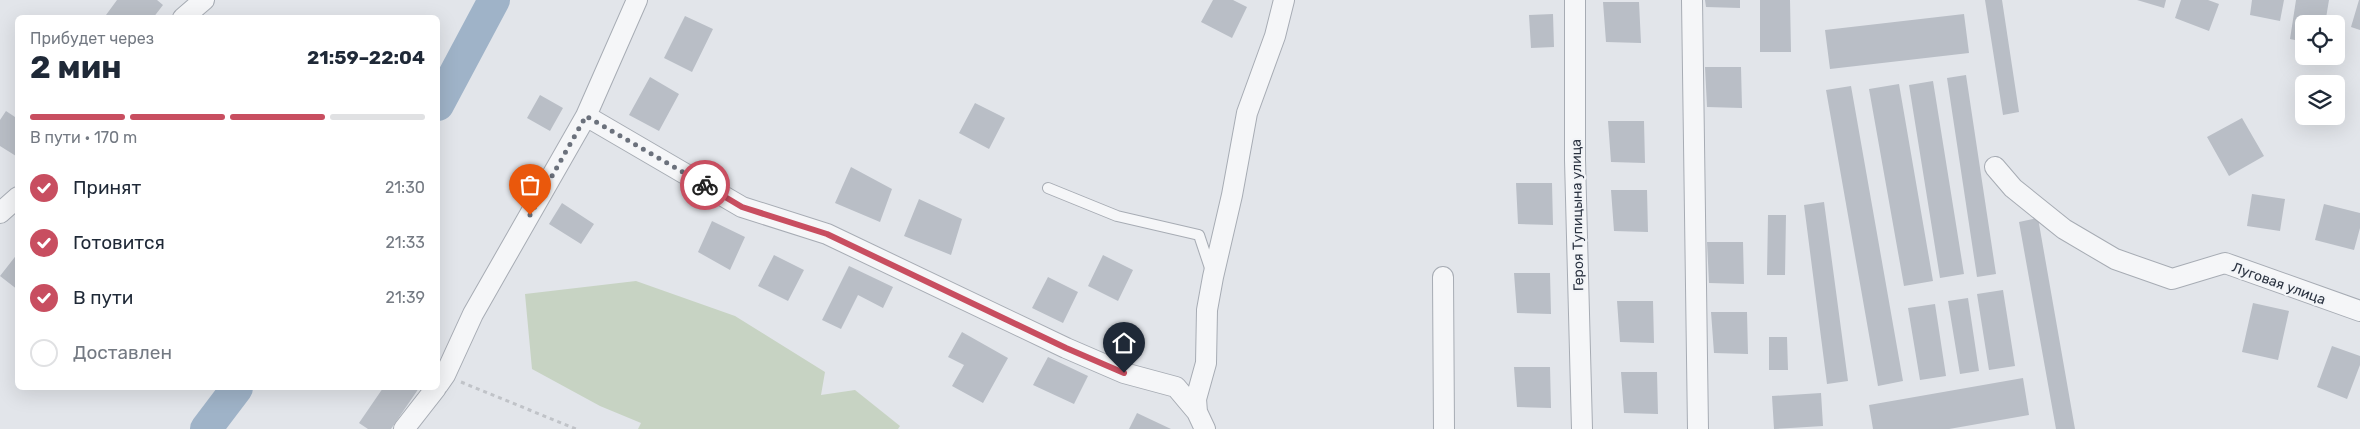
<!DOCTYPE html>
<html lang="ru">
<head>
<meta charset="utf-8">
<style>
	body { margin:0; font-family:Rubik,sans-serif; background:#f6f6f7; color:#1f2937; height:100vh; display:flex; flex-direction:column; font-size:19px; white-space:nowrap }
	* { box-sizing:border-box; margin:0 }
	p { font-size:16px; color:#747a83 }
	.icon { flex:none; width:28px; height:28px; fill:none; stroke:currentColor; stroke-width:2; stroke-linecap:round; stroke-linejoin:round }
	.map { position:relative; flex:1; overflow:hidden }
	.drawer { position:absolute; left:15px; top:15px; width:425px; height:375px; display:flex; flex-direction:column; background:#fff; border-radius:8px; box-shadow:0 5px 20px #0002 }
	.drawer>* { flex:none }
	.fabs { position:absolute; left:2295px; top:15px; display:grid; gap:10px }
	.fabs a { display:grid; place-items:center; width:50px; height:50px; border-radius:8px; background:#fff; box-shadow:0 5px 20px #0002; font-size:25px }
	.pin { position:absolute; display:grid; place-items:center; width:42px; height:42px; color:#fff; margin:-51px -21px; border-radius:50% 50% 50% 0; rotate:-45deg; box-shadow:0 0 5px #0007 }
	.pin .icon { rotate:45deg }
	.courier { position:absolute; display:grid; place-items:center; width:50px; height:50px; margin:-25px; border:4px solid #c84e60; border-radius:50%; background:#fff; color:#222; box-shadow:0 1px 6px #0007 }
	.overview em { font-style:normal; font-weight:700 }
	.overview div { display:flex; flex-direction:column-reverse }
	.overview { display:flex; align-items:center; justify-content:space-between; height:85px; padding:0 15px }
	h1 { font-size:32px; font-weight:700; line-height:38px }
	.bar { display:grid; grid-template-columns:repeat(4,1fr); gap:8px 5px; align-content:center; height:60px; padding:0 15px }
	.bar i { height:6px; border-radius:4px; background:#e0e1e3 }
	.bar .selected { background:#c84e60 }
	.bar p { grid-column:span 4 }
	ol { padding:0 15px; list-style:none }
	li { display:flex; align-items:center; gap:15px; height:55px }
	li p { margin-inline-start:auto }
	li .icon { padding:5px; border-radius:50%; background:#c84e60; color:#fff; stroke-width:4 }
	li:last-child { color:#747a83 }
	li i { width:28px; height:28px; border:2px solid #e0e1e3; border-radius:50% }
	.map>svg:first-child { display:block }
	.green { fill:#c7d3c3 }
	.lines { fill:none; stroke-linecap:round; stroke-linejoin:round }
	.river { stroke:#9fb3c8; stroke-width:32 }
	.building { fill:#b9bec6 }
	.lane-casing { stroke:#a7acb4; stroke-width:12 }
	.street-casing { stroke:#a7acb4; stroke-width:22 }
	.path { stroke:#c0c3c8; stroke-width:3; stroke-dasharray:4 4; stroke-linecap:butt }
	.lane { stroke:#f5f6f8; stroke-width:10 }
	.street { stroke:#f5f6f8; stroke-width:20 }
	.done { stroke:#6b717c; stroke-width:5; stroke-dasharray:0 9 }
	.route { stroke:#c84e60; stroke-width:6 }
	.labels { text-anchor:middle; stroke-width:4.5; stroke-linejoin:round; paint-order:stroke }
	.street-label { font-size:14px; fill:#2b3341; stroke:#f2f4f7 }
</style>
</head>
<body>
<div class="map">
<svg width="2360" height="429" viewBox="0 0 2360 429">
	<rect width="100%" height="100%" fill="#e2e5ea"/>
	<path class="green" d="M636,281L735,316L825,372L821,395L855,390L900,426L898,429H638L641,423L600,406L532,369L525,294Z"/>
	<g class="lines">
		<path class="river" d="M438,105L494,0
			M206,429L237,388"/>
	</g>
	<path class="building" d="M117,0H157L163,5L153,18H109L106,15Z
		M1213,0H1233L1247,7L1232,38L1201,22Z
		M1705,0H1740V8L1706,7Z
		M1760,0H1790L1791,52H1760Z
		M1985,0H2002L2019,112L2003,115Z
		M2137,0H2166L2164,8Z
		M2181,0H2208L2219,4L2209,31L2175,18Z
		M2252,0H2284L2280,21L2250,15Z
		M2296,0H2329L2325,24H2304V42L2290,39Z
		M2359,0H2360V30L2351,27Z
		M1603,2H1639L1641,43L1606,42Z
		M1553,14L1554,47L1531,48L1529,15Z
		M1964,14L1969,53L1830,69L1825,30Z
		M685,16L713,29L692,72L664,58Z
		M1705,67H1741L1742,108L1707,107Z
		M1966,75L1996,274L1977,277L1947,78Z
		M650,77L679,94L659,131L629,115Z
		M1933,81L1964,274L1940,278L1909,85Z
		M1899,84L1933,281L1904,286L1869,89Z
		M1851,86L1903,381L1878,386L1826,90Z
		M540,95L563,108L550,131L527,118Z
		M975,103L1005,118L989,149L959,133Z
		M6,111L18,119L16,156L0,146V120Z
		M2242,118L2264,156L2229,176L2207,137Z
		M1608,121H1644L1645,163L1611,162Z
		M851,167L892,189L880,222L835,203Z
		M1516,183H1552L1553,225L1518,224Z
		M1611,190H1647L1648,232L1614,231Z
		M2252,194L2285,199L2280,231L2247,226Z
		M919,199L962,219L951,255L904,236Z
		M1824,202L1848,381L1827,384L1804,205Z
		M562,203L594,224L581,244L549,224Z
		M2324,204L2360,213V228L2354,250L2315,240Z
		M1768,215H1786L1785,275H1767Z
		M2038,218L2075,429H2056L2019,222Z
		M712,221L745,237L730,270L698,252Z
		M1707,242H1743L1744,284L1709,283Z
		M18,253V290L0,276Z
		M774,255L804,270L788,301L758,286Z
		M1103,255L1133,270L1118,301L1088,286Z
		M849,266L893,287L883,308L858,295L841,329L822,320Z
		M1514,273H1550L1551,314L1517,313Z
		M1048,277L1078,292L1063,323L1032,308Z
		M2003,290L2015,366L1989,370L1977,294Z
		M1968,298L1979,371L1960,374L1948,301Z
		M1617,301H1653L1654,343L1620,342Z
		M2253,303L2289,311L2278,360L2242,352Z
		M1935,304L1946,376L1920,380L1908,308Z
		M1711,312H1747L1748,354L1714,353Z
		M962,332L1008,358L983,403L952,386L964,365L948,357Z
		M1769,337H1787L1788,370H1769Z
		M2332,346L2360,356V365L2347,399L2317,387Z
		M1048,357L1088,376L1074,404L1033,385Z
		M1514,367H1550L1551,408L1517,407Z
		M1621,372H1657L1658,414L1624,413Z
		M2023,378L2029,415L1949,429H1873L1869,405Z
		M383,388H419L391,429H368L359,423Z
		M1821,393L1823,426L1774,429L1772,396Z
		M1137,413L1171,429H1129Z"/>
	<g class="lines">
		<defs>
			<path id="lane" d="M1048,188L1117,216L1199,235L1211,271"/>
			<path id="street" d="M1575,0V160L1582,429
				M1692,0L1698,429
				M183,18L204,0
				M586,116L742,207L827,234L1066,348L1124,373L1176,387L1197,412
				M1995,167L2013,188L2064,229L2115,259L2172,279L2225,263L2360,311
				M0,213L18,197
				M1443,277L1444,429
				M438,385L445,375L473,314L586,116L637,0
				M404,429L436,388
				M1205,429L1197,412L1196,399L1206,363L1207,310L1213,277L1232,195L1247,113L1275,36L1284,0"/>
		</defs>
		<use href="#lane" class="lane-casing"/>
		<use href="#street" class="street-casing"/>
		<path class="path" d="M461,382L576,429"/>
		<use href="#lane" class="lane"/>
		<use href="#street" class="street"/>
	</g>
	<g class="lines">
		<path class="done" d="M530,215L586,116L705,185"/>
		<path class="route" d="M705,185L742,207L827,234L1066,348L1124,373"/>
	</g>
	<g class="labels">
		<g class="street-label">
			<text transform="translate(1577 215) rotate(-91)" y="5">Героя Тупицына улица</text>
			<text transform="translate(2279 283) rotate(20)" y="5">Луговая улица</text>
		</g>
	</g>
</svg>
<div class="fabs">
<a><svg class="icon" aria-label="locate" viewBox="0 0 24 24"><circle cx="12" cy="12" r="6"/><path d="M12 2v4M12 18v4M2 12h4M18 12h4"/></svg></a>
<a><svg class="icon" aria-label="layers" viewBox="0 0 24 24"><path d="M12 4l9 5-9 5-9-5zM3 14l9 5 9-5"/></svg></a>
</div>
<div class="pin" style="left:530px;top:215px;background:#ea580c"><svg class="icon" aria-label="bag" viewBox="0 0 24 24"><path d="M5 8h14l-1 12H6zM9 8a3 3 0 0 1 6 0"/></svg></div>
<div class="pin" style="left:1124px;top:373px;background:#1f2937"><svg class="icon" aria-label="home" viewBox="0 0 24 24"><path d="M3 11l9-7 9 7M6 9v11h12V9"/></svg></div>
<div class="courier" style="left:705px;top:185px"><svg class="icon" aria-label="bike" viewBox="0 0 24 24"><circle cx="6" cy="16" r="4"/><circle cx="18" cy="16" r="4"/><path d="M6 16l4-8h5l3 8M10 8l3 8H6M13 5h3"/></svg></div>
<section class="drawer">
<div class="overview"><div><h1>2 мин</h1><p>Прибудет через</p></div><em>21:59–22:04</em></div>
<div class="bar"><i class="selected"></i><i class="selected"></i><i class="selected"></i><i></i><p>В пути · 170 m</p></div>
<ol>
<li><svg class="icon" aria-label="check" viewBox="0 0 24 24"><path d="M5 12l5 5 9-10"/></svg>Принят<p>21:30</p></li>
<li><svg class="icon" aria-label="check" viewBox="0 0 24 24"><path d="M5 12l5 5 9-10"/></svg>Готовится<p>21:33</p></li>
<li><svg class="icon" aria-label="check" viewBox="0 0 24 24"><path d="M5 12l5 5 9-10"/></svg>В пути<p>21:39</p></li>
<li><i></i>Доставлен</li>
</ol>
</section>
</div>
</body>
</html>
